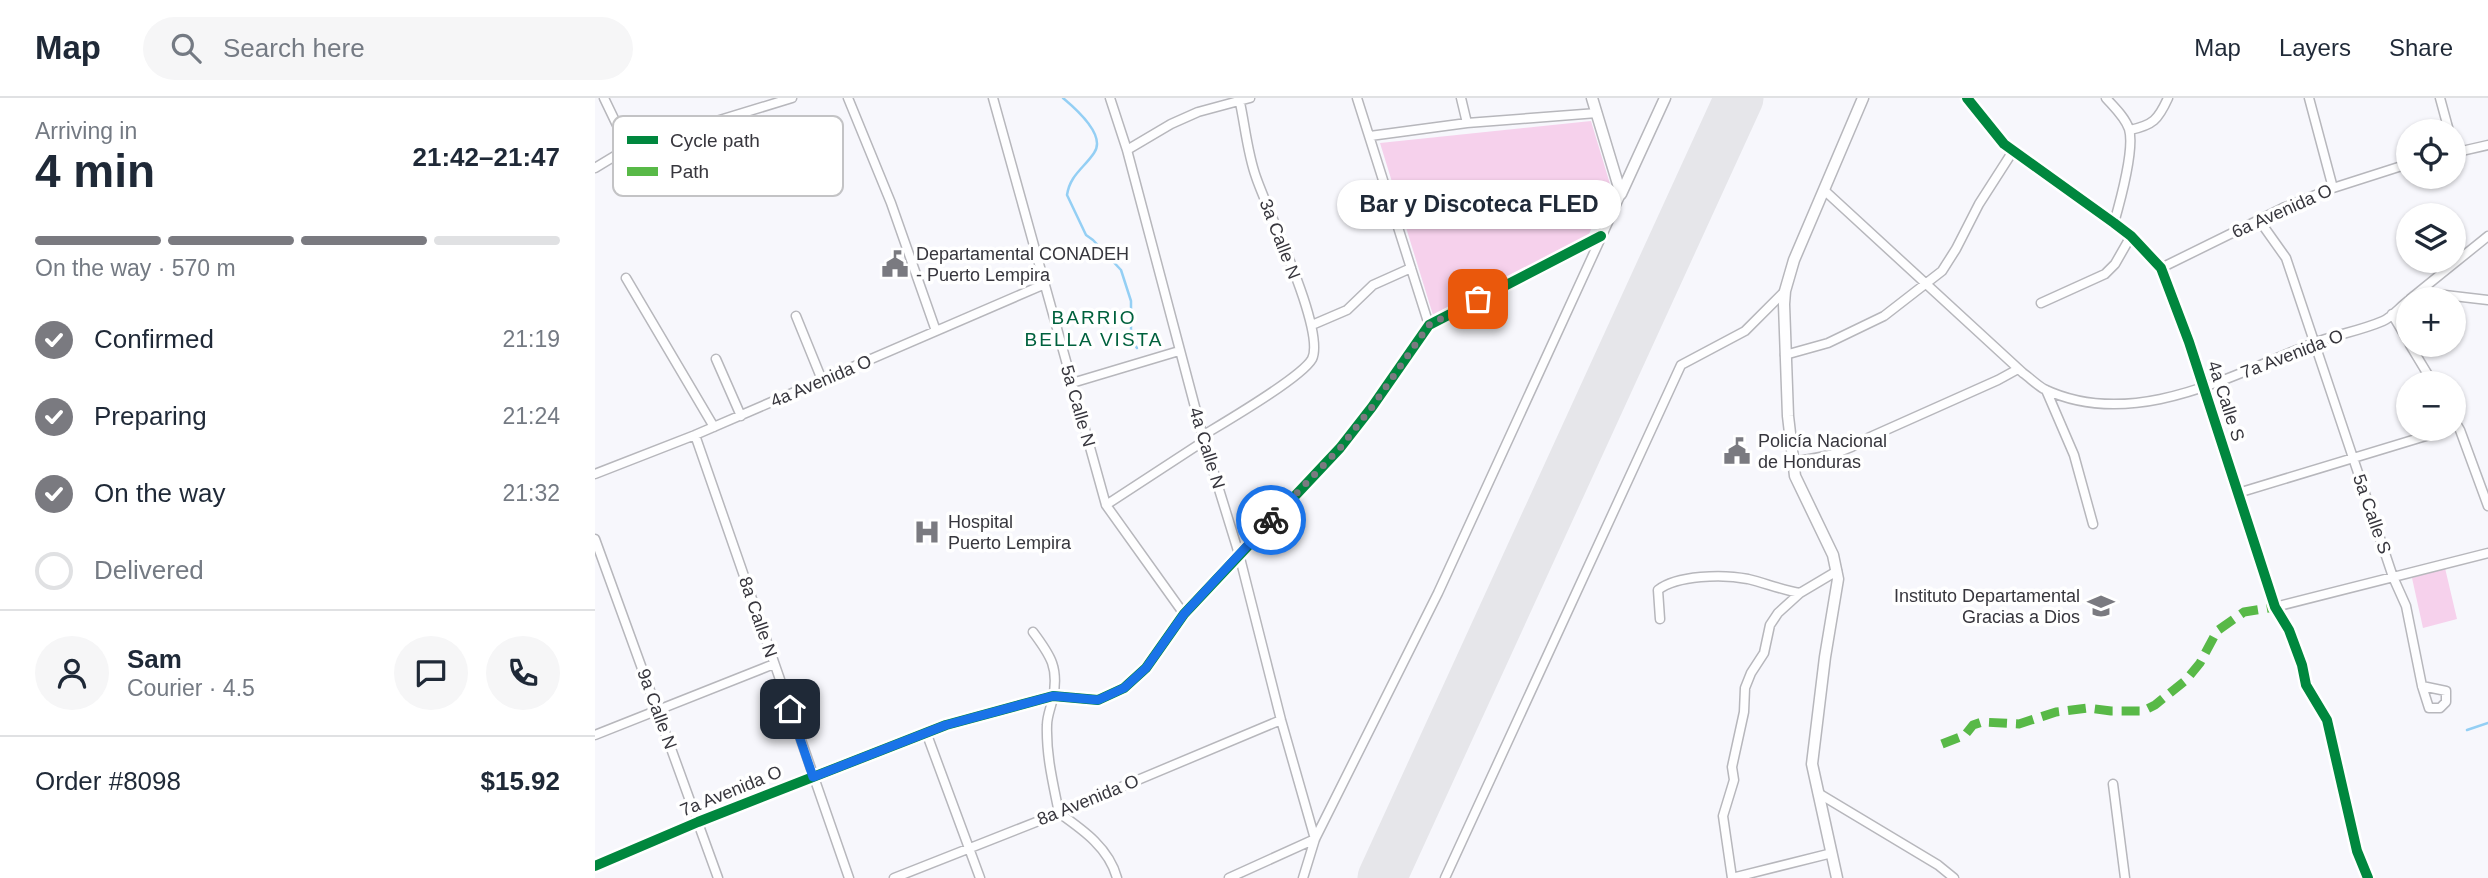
<!DOCTYPE html>
<html lang="en">
<head>
<meta charset="utf-8">
<style>
	body { margin:0; font-family:Arial,sans-serif; background:#f6f6f7; color:#1f2937; height:100vh; display:flex; flex-direction:column; font-size:26px; white-space:nowrap }
	* { box-sizing:border-box; margin:0 }
	p { font-size:23px; color:#747a83 }
	.icon { flex:none; width:38px; height:38px; fill:none; stroke:currentColor; stroke-width:2; stroke-linecap:round; stroke-linejoin:round }
	.map { position:relative; flex:1; overflow:hidden }
	.drawer { display:flex; flex-direction:column; background:#fff; width:595px }
	.drawer>* { flex:none }
	.tools { position:absolute; left:1801px; top:21px; display:grid; gap:14px }
	.tools a { display:grid; place-items:center; width:70px; height:70px; border-radius:50%; background:#fff; box-shadow:0 2px 5px #0004; font-size:35px }
	.pin { position:absolute; display:grid; place-items:center; width:60px; height:60px; color:#fff; margin:-30px; border-radius:14px; box-shadow:0 4px 10px #0006 }
	.courier { position:absolute; display:grid; place-items:center; width:70px; height:70px; margin:-35px; border:5px solid #1a73e8; border-radius:50%; background:#fff; color:#222; box-shadow:0 2px 9px #0007 }
	.bubble { position:absolute; height:49px; border-radius:24px; background:#fff; box-shadow:0 2px 5px #0004; font-size:23px; font-weight:800; line-height:49px; text-align:center }
	.headline em { font-style:normal; font-weight:800 }
	.headline div { display:flex; flex-direction:column-reverse }
	.headline { display:flex; align-items:center; justify-content:space-between; height:119px; padding:0 35px }
	h1 { font-size:46px; font-weight:800; line-height:52px }
	.bar { display:grid; grid-template-columns:repeat(4,1fr); gap:10px 7px; align-content:center; height:84px; padding:0 35px }
	.bar i { height:9px; border-radius:5px; background:#e0e1e3 }
	.bar .on { background:#7a7a80 }
	.bar p { grid-column:span 4 }
	.line { display:flex; align-items:center; gap:18px; padding:0 35px; border-top:2px solid #e0e1e3 }
	.line div { flex:1 }
	.round { display:grid; place-items:center; flex:none; width:74px; height:74px; border-radius:37px; background:#f6f6f7 }
	ol { padding:0 35px; list-style:none }
	li { display:flex; align-items:center; gap:21px; height:77px }
	li p { margin-inline-start:auto }
	li .icon { padding:7px; border-radius:50%; background:#7a7a80; color:#fff; stroke-width:4 }
	li:last-child { color:#747a83 }
	li i { width:38px; height:38px; border:4px solid #e0e1e3; border-radius:50% }
	header { display:flex; align-items:center; gap:42px; box-sizing:border-box; height:98px; padding:0 35px; background:#fff; border-bottom:2px solid #e0e1e3 }
	header strong { font-size:33px }
	nav { display:flex; gap:38px; margin-inline-start:auto; font-size:24px }
	.search { width:490px; height:63px; background:#f6f6f7; display:flex; align-items:center; gap:18px; box-sizing:border-box; padding:0 24px; border-radius:38px; color:#747a83; font-size:26px }
	main { display:flex; flex:1; min-height:0 }
	.map>svg:first-child { display:block }
	.pitch { fill:#f6d1ec }
	.lines { fill:none; stroke-linecap:round; stroke-linejoin:round }
	.stream { stroke:#94cff4; stroke-width:2.5 }
	.runway { stroke:#e6e6ea; stroke-width:49 }
	.minor-casing { stroke:#b7b7bc; stroke-width:11 }
	.tertiary-casing { stroke:#b7b7bc; stroke-width:13 }
	.minor { stroke:#fefeff; stroke-width:8 }
	.tertiary { stroke:#fefeff; stroke-width:10 }
	.quiet { stroke:#58b947; stroke-width:9; stroke-dasharray:18 9; stroke-linecap:butt }
	.cycleway-casing { stroke:#fff; stroke-width:15 }
	.cycleway { stroke:#00873e; stroke-width:10 }
	.done { stroke:#7a7a80; stroke-width:7; stroke-dasharray:0 12.6 }
	.route { stroke:#1a73e8; stroke-width:9 }
	.labels { text-anchor:middle; stroke-width:7; stroke-linejoin:round; paint-order:stroke }
	.street-label { font-size:18px; fill:#37363d; stroke:#fff }
	.poi-label { font-size:18px; fill:#37363d; stroke:#fff; text-anchor:start }
	.neighbourhood-label { font-size:19px; letter-spacing:2px; fill:#00613d; stroke:#fff }
	.key { fill:#fff; stroke:#c3c3c5; stroke-width:2 }
	.key-label { font-size:19px; fill:#37363d }
</style>
</head>
<body>
<header>
<strong>Map</strong>
<div class="search"><svg class="icon" aria-label="search" viewBox="0 0 24 24"><circle cx="10" cy="10" r="6"/><path d="M15 15l6 6"/></svg>Search here</div>
<nav><a>Map</a><a>Layers</a><a>Share</a></nav>
</header>
<main>
<section class="drawer">
<div class="headline"><div><h1>4 min</h1><p>Arriving in</p></div><em>21:42–21:47</em></div>
<div class="bar"><i class="on"></i><i class="on"></i><i class="on"></i><i></i><p>On the way · 570 m</p></div>
<ol>
<li><svg class="icon" aria-label="check" viewBox="0 0 24 24"><path d="M5 12l5 5 9-10"/></svg>Confirmed<p>21:19</p></li>
<li><svg class="icon" aria-label="check" viewBox="0 0 24 24"><path d="M5 12l5 5 9-10"/></svg>Preparing<p>21:24</p></li>
<li><svg class="icon" aria-label="check" viewBox="0 0 24 24"><path d="M5 12l5 5 9-10"/></svg>On the way<p>21:32</p></li>
<li><i></i>Delivered</li>
</ol>
<div class="line" style="height:126px"><a class="round"><svg class="icon" aria-label="person" viewBox="0 0 24 24"><circle cx="12" cy="8" r="4"/><path d="M4 21q1-7 8-7t8 7"/></svg></a><div><b>Sam</b><p>Courier · 4.5</p></div><a class="round"><svg class="icon" aria-label="chat" viewBox="0 0 24 24"><path d="M4 5h16v11H9l-5 4z"/></svg></a><a class="round"><svg class="icon" aria-label="phone" viewBox="0 0 24 24"><path d="M5 4h4l2 5-3 2q2 4 5 5l2-3 5 2v4C11 20 4 13 5 4z"/></svg></a></div>
<div class="line" style="height:91px"><div>Order #8098</div><b>$15.92</b></div>
</section>
<div class="map">
<svg width="1893" height="780" viewBox="0 0 1893 780">
	<rect width="100%" height="100%" fill="#f7f7fc"/>
	<path class="pitch" d="M996,23L1015,86L992,141L838,217L785,45Z
		M1850,470L1862,521L1828,530L1817,480Z"/>
	<g class="lines">
		<path class="stream" d="M468,0C480,10 512,37 499,55C489,70 475,77 472,97L491,137L498,142L526,172L536,203V242L542,250
			M1872,632L1893,625"/>
		<path class="runway" d="M787,780L1144,0"/>
		<defs>
			<path id="minor" d="M9,0L33,50
				M253,0L296,105L341,233
				M398,0L511,407L589,516
				M515,0L532,52L609,343L644,456L686,622L720,741L634,780
				M762,0L834,227
				M866,0L872,25
				M1372,0L1409,46L1519,125L1536,138L1566,170L1594,244L1680,509L1694,532L1707,567L1711,587L1732,622L1762,753L1773,780
				M1511,0C1519,9 1530,19 1534,31C1540,51 1525,104 1519,125
				M1714,0L1738,90
				M1845,0L1854,33
				M1535,32C1558,27 1563,22 1573,0
				M775,38L872,25L1002,15
				M532,52L576,26L603,14L655,0
				M1858,55L1893,47
				M0,70L33,50L197,0
				M1229,92L1428,275C1435,280 1442,287 1449,291C1537,333 1635,278 1716,246C1739,237 1765,233 1788,223C1797,219 1805,209 1813,203
				M1664,122L1691,160L1798,479L1811,508L1827,588L1834,610H1845L1851,604V593L1827,588
				M1566,170L1690,109L1738,90L1813,66
				M31,180L119,329
				M1824,194L1893,202
				M1815,201L1893,138
				M1446,205L1510,176L1520,166L1536,138
				M1797,216L1813,243
				M201,218L227,282
				M717,227L752,212L778,187L816,170
				M1815,247L1838,285
				M1190,257L1233,245L1289,218L1347,173L1361,151L1384,106L1418,53
				M121,261L146,318
				M477,285L584,253
				M1451,292L1479,357L1498,426
				M1858,320L1865,332L1893,408
				M100,337L254,780
				M607,338C630,324 706,280 717,261C731,233 672,112 661,79C652,54 650,26 644,0
				M1199,363C1226,360 1250,355 1273,340L1403,282L1423,271
				M0,376L100,337L450,186
				M1643,395L1854,331
				M511,407L609,343
				M0,441L123,780
				M1680,509L1893,455
				M1065,521L1063,492C1082,477 1128,476 1153,481C1170,485 1187,492 1205,495L1242,473
				M438,534C456,558 464,570 458,600C456,609 452,618 452,627C451,657 458,685 464,715C488,732 514,750 522,780
				M331,634L385,780
				M0,637L179,566
				M1518,686L1530,780
				M1223,695L1343,767L1359,780
				M0,768L103,724L351,627L458,598L503,602L529,590L551,570L589,516L745,350L777,309L834,227L1006,138
				M299,780L464,715L686,622
				M708,780L720,741L843,495L1026,96
				M850,780L1086,267L1150,233L1190,193
				M1137,780L1128,718L1139,682L1137,669L1149,614L1150,590L1156,575L1169,555L1175,527L1183,515L1205,495
				M1137,780L1237,755"/>
			<path id="tertiary" d="M997,0L1026,96
				M1026,96L1070,0
				M1242,780L1217,666L1230,559L1243,481L1238,457L1200,378L1193,318L1189,206L1190,193L1199,162L1268,0"/>
		</defs>
		<use href="#minor" class="minor-casing"/>
		<use href="#tertiary" class="tertiary-casing"/>
		<use href="#minor" class="minor"/>
		<use href="#tertiary" class="tertiary"/>
		<path class="quiet" d="M1347,646L1370,637L1378,627L1387,624L1424,626L1461,614L1493,610L1516,613H1548L1560,607L1591,582L1605,565L1622,533L1649,514L1680,509"/>
		<defs>
			<path id="cycleway" d="M1372,0L1409,46L1519,125L1536,138L1566,170L1594,244L1680,509L1694,532L1707,567L1711,587L1732,622L1762,753L1773,780
				M0,768L103,724L351,627L458,598L503,602L529,590L551,570L589,516L745,350L777,309L834,227L1006,138"/>
		</defs>
		<use href="#cycleway" class="cycleway-casing"/>
		<use href="#cycleway" class="cycleway"/>
	</g>
	<g class="lines">
		<path class="done" d="M676,422L745,350L777,309L834,227L883,201"/>
		<path class="route" d="M195,611L218,679L351,627L458,598L503,602L529,590L551,570L589,516L676,422"/>
	</g>
	<defs>
		<symbol id="civic-bare" viewBox="-9 -9 18 18"><path d="M-.6-6.5H3V-4.5H.6V-3L4-1V1h2V6H-6V1h2V-1L-.6-3ZM-1.2 2.5V6h2.4V2.5Z" fill="#7a7a80" stroke="#fff" stroke-width="2.5" paint-order="stroke"/></symbol>
		<symbol id="hospital-bare" viewBox="-9 -9 18 18"><path d="M-5-5h3v3.5h4V-5h3V5h-3V1.5h-4V5h-3Z" fill="#7a7a80" stroke="#fff" stroke-width="2.5" paint-order="stroke"/></symbol>
		<symbol id="school-bare" viewBox="-9 -9 18 18"><path d="M0-5L7-2L0 1L-7-2ZM-4 1L0 2.5L4 1V4Q0 6-4 4Z" fill="#7a7a80" stroke="#fff" stroke-width="2.5" paint-order="stroke"/></symbol>
	</defs>
	<g fill-rule="evenodd">
		<use href="#civic-bare" x="281" y="147" width="38" height="38"/>
		<use href="#civic-bare" x="1123" y="334" width="38" height="38"/>
		<use href="#hospital-bare" x="313" y="415" width="38" height="38"/>
		<use href="#school-bare" x="1487" y="489" width="38" height="38"/>
	</g>
	<g class="labels">
		<g class="street-label">
			<text transform="translate(1687 113) rotate(-24)" y="6">6a Avenida O</text>
			<text transform="translate(685 141) rotate(69)" y="6">3a Calle N</text>
			<text transform="translate(1697 256) rotate(-21)" y="6">7a Avenida O</text>
			<text transform="translate(226 283) rotate(-23)" y="6">4a Avenida O</text>
			<text transform="translate(1631 303) rotate(72)" y="6">4a Calle S</text>
			<text transform="translate(483 308) rotate(74)" y="6">5a Calle N</text>
			<text transform="translate(612 350) rotate(73)" y="6">4a Calle N</text>
			<text transform="translate(1777 416) rotate(71)" y="6">5a Calle S</text>
			<text transform="translate(163 519) rotate(71)" y="6">8a Calle N</text>
			<text transform="translate(62 611) rotate(70)" y="6">9a Calle N</text>
			<text transform="translate(136 693) rotate(-22)" y="6">7a Avenida O</text>
			<text transform="translate(493 702) rotate(-22)" y="6">8a Avenida O</text>
		</g>
		<g class="poi-label">
			<text x="321" y="162">Departamental CONADEH<tspan x="321" dy="21">- Puerto Lempira</tspan></text>
			<text x="1163" y="349">Policía Nacional<tspan x="1163" dy="21">de Honduras</tspan></text>
			<text x="353" y="430">Hospital<tspan x="353" dy="21">Puerto Lempira</tspan></text>
			<text x="1485" y="504" text-anchor="end">Instituto Departamental<tspan x="1485" dy="21">Gracias a Dios</tspan></text>
		</g>
		<g class="neighbourhood-label">
			<text x="499" y="226">BARRIO<tspan x="499" dy="22">BELLA VISTA</tspan></text>
		</g>
	</g>
	<rect x="18" y="18" width="230" height="80" rx="10" class="key"/>
	<rect x="32" y="38" width="31" height="8" fill="#00873e"/>
	<rect x="32" y="69" width="31" height="9" fill="#58b947"/>
	<g class="key-label">
		<text x="75" y="49">Cycle path</text>
		<text x="75" y="80">Path</text>
	</g>
</svg>
<div class="tools">
<a><svg class="icon" aria-label="locate" viewBox="0 0 24 24"><circle cx="12" cy="12" r="6"/><path d="M12 2v4M12 18v4M2 12h4M18 12h4"/></svg></a>
<a><svg class="icon" aria-label="layers" viewBox="0 0 24 24"><path d="M12 4l9 5-9 5-9-5zM3 14l9 5 9-5"/></svg></a>
<a>+</a>
<a>−</a>
</div>
<div class="pin" style="left:883px;top:201px;background:#ea580c"><svg class="icon" aria-label="bag" viewBox="0 0 24 24"><path d="M5 8h14l-1 12H6zM9 8a3 3 0 0 1 6 0"/></svg></div>
<div class="pin" style="left:195px;top:611px;background:#1f2937"><svg class="icon" aria-label="home" viewBox="0 0 24 24"><path d="M3 11l9-7 9 7M6 9v11h12V9"/></svg></div>
<div class="courier" style="left:676px;top:422px"><svg class="icon" aria-label="bike" viewBox="0 0 24 24"><circle cx="6" cy="16" r="4"/><circle cx="18" cy="16" r="4"/><path d="M6 16l4-8h5l3 8M10 8l3 8H6M13 5h3"/></svg></div>
<div class="bubble" style="left:742px;top:82px;width:284px">Bar y Discoteca FLED</div>
</div>
</main>
</body>
</html>
